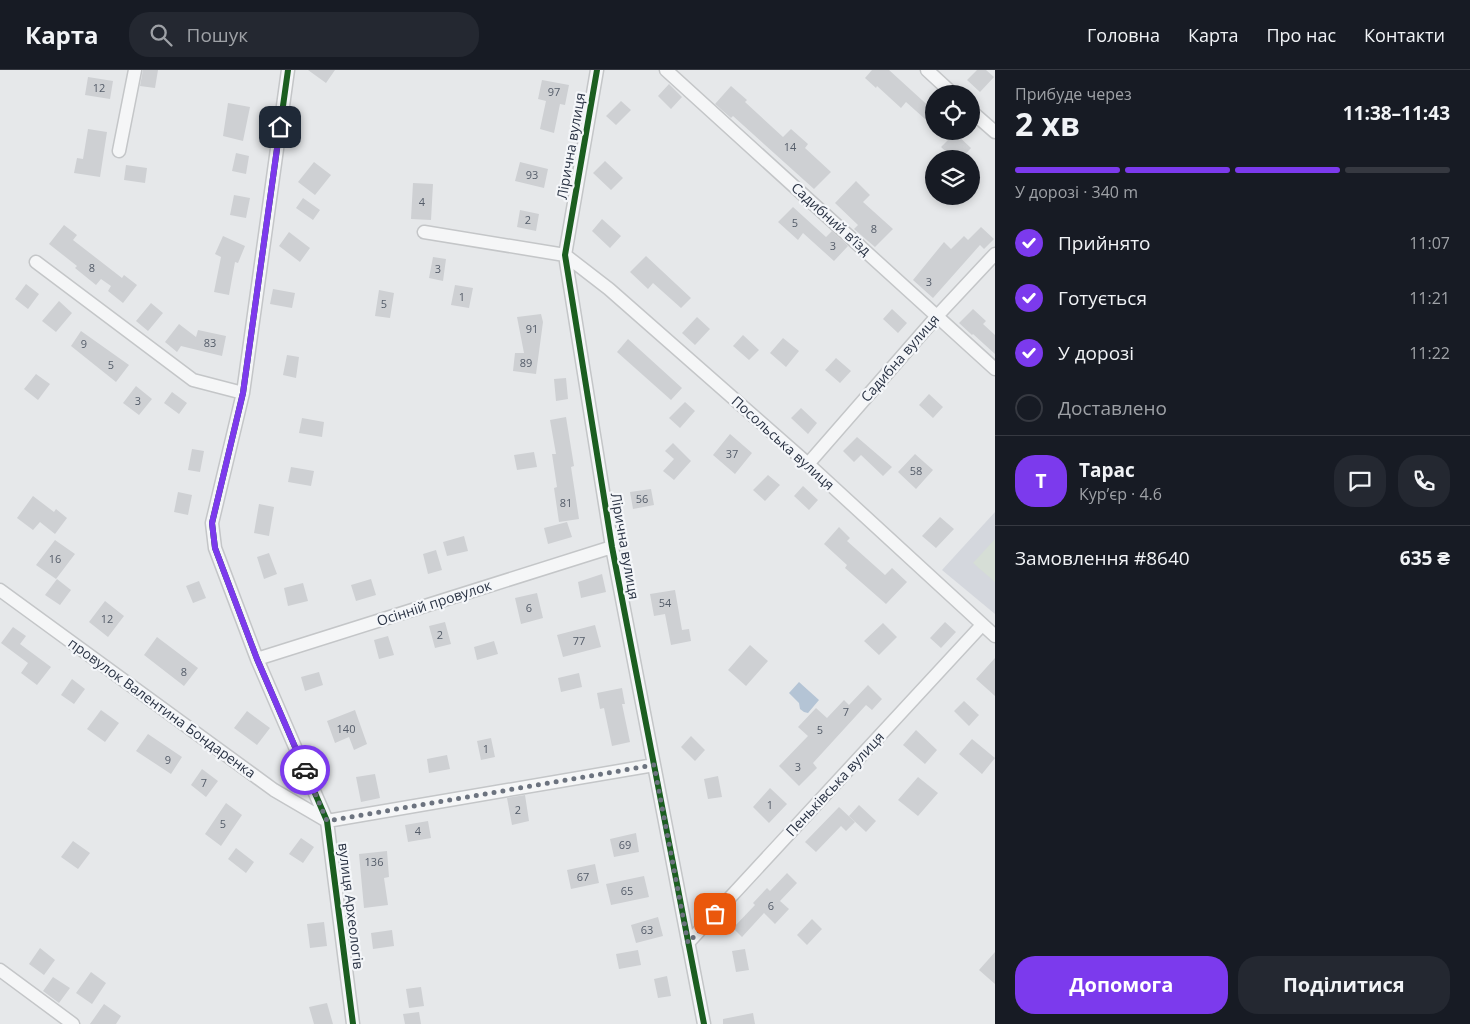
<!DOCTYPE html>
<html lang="uk">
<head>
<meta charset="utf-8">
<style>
	body { margin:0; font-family:"Open Sans",sans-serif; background:#242831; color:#f1f3f6; height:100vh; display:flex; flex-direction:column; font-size:19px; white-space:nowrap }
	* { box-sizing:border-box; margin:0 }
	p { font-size:16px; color:#9ea1a6 }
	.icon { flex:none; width:28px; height:28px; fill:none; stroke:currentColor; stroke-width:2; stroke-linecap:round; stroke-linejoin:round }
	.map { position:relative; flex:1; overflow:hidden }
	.panel { display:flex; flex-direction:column; background:#171b24; width:475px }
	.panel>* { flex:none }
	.buttons { position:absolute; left:925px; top:15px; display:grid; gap:10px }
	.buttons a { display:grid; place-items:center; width:55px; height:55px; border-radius:50%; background:#171b24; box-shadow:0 2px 8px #0003; font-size:25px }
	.pin { position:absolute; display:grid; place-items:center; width:42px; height:42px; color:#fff; margin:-21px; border-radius:10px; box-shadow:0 2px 8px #0006 }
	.courier { position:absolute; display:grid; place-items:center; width:50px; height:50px; margin:-25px; border:4px solid #7c3aed; border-radius:50%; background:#fff; color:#222; box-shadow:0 1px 6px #0007 }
	.overview em { font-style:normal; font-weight:700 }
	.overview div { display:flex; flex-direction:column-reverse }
	.overview { display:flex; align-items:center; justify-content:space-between; height:85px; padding:0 20px }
	h1 { font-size:32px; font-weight:700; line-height:38px }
	.bar { display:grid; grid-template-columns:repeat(4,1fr); gap:8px 5px; align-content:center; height:60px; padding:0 20px }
	.bar i { height:6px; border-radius:4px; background:#363941 }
	.bar .current { background:#7c3aed }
	.bar p { grid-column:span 4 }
	.line { display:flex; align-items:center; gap:12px; padding:0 20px; border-top:1px solid #363941 }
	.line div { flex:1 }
	.round { display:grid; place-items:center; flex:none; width:52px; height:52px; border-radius:20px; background:#242831 }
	ol { padding:0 20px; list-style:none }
	li { display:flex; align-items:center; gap:15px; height:55px }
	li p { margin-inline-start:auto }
	li .icon { padding:5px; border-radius:50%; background:#7c3aed; color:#fff; stroke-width:4 }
	li:last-child { color:#9ea1a6 }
	li i { width:28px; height:28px; border:2px solid #363941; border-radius:50% }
	.cta { display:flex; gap:10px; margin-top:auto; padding:10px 20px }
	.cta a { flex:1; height:58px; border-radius:20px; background:#7c3aed; color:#fff; font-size:20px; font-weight:700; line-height:58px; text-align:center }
	.cta a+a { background:#242831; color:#f1f3f6 }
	header { display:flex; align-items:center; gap:30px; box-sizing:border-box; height:70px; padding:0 25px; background:#171b24; border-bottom:1px solid #363941 }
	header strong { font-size:24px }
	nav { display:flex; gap:28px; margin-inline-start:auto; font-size:18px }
	.search { width:350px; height:45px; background:#242831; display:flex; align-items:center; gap:12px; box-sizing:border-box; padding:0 18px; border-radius:20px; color:#9ea1a6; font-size:19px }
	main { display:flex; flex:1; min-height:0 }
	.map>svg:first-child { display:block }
	.built { fill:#d4d7dd }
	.green { fill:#d6ded6 }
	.water { fill:#b4c4d5 }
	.building { fill:#ced0d3 }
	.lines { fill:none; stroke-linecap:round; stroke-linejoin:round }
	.minor-casing { stroke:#c4c6c8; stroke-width:15 }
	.minor { stroke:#f5f6f7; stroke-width:12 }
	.cycleway-casing { stroke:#f4f6f9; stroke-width:9 }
	.cycleway { stroke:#1b5e20; stroke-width:6 }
	.done { stroke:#6c737f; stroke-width:5; stroke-dasharray:0 9 }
	.route { stroke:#7c3aed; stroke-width:6 }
	.labels { text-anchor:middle; stroke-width:4.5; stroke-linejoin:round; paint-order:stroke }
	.number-label { font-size:11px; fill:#545c69 }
	.street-label { font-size:14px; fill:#2b3445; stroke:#f4f6f9 }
</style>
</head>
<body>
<header>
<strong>Карта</strong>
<div class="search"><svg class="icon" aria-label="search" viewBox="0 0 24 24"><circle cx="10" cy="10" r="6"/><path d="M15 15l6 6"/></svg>Пошук</div>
<nav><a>Головна</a><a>Карта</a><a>Про нас</a><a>Контакти</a></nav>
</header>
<main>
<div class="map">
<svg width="995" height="954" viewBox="0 0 995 954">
	<rect width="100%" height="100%" fill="#e6e8ea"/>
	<path class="built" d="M995,442V544L942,500Z"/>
	<path class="green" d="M995,469V512L973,493Z"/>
	<path class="water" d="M799,612L819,630L808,643L804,642L800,639L799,633L789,623Z"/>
	<path class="building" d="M143,0H158L155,18L140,16Z
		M308,0H335L326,13Z
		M872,0H889L934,41V57L906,32L901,38L877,16L876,18L865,8Z
		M977,0H986L994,7L980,22L967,10Z
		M88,7L113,11L110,29L85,25Z
		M542,10L569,15L565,35L560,34L554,63L540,59L546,31L538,29Z
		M669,14L682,27L671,39L658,26Z
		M731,16L747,30L745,32L783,67L791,59L808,74L805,78L831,102L814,119L733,46L731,48L715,34Z
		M621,31L631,40L616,55L606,46Z
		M228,33L250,37L243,71L223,66Z
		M88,59L107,62L100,107L74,103L77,88L83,89Z
		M955,63L971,78L961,89H954L941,77Z
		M236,83L249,86L246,104L232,101Z
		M605,91L623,108L611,120L593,103Z
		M314,92L331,105L315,125L298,112Z
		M520,92L548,99L544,118L515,111Z
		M126,95L147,98L145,113L124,110Z
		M856,111L870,125L863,132L893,159L875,177L854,159L858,155L835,133Z
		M413,113L433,114L431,150L411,149Z
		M234,125L250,128L246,148L230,145Z
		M303,128L320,140L313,150L296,138Z
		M793,137L826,167L832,161L848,176L834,191L803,163L798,170L778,152Z
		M520,140L539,144L536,161L517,157Z
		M602,149L621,166L610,178L592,161Z
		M64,155L77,165L73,170L122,208L124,205L137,215L123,233L108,221L111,216L101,209L96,215L75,198L77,196L49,174Z
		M981,157L994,169L984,179L980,175L933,228L913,210L944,172L951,179L964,166L968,170Z
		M289,162L310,178L300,192L279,176Z
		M223,166L245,176L238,193L235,192L229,225L214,222L221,187L215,184Z
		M646,186L691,228L681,238L653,213L648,219L630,202Z
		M433,187L446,189L443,211L429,208Z
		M26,214L39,224L28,239L15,229Z
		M455,215L473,218L469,238L451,235Z
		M273,219L295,223L292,238L270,234Z
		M379,220L394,223L390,248L375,246Z
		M59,231L72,243L56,262L42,251Z
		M151,233L163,243L148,261L136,251Z
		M892,239L907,253L898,263L883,249Z
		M973,239L986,251L983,254L995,265V284L973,264L972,265L959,253Z
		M541,244L543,252L536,304L513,301L515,283H524L517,247Z
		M697,247L710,259L695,275L682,263Z
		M179,254L196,267L198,260L226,266L222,286L181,276L177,282L165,272Z
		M81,261L129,295L116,312L71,276Z
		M743,265L759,280L749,290L733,276Z
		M783,268L799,281L786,297L770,283Z
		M628,269L682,318L671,330L617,282Z
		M287,285L299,287L296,308L283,305Z
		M836,288L851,301L840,313L825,300Z
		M36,304L50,314L38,330L24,319Z
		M566,308L568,329L556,331L554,309Z
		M136,316L152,329L139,345L123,333Z
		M172,322L187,333L179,344L164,333Z
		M929,324L943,337L933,348L919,335Z
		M685,332L695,341L680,358L669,348Z
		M801,338L817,353L808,364L791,348Z
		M566,347L574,396L571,397L579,449L559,452L554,418L557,417L552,384H556L550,350Z
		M302,348L324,352L322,367L299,363Z
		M730,364L752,383L735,404L713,385Z
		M857,367L892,397L883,406L861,385L854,392L843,381Z
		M673,373L691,391L674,410L663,401L674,389L665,381Z
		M192,379L204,381L200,402L188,400Z
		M534,382L537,397L517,400L514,385Z
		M915,384L933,400L916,419L898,402Z
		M291,397L314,401L311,416L288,412Z
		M768,405L780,415L765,431L753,420Z
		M803,416L818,430L809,440L794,426Z
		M651,419L654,435L633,439L630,422Z
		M178,422L192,425L188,445L174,442Z
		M33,426L54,442L56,439L67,448L55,464L40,452L33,460L17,448Z
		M259,434L274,437L269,466L254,463Z
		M940,447L954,459L936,478L922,466Z
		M567,452L572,467L548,474L544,458Z
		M839,457L850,468L847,471L885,505L892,498L907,512L886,534L845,498L847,495L824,474Z
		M464,466L468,481L447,486L443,472Z
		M55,470L75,484L56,509L36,495Z
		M436,480L442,500L428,504L423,484Z
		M269,483L277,504L264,509L257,487Z
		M602,504L606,522L581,528L578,512Z
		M57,509L71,520L60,535L45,525Z
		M371,509L376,525L356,531L351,515Z
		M199,511L206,528L193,533L186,516Z
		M303,513L308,531L288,536L284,518Z
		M675,520L682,560L689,559L691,571L671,575L665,544L654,546L650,524Z
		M537,523L543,548L521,554L515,528Z
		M105,531L124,546L108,567L89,552Z
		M445,552L451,574L435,578L429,556Z
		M945,552L956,562L941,578L930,568Z
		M883,553L897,567L879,585L864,571Z
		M595,555L601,577L563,587L557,565Z
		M13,557L26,566L20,574L51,597L37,615L21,603L28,593L1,573Z
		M388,566L394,585L379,589L374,570Z
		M157,567L198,598L184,616L144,585Z
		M494,571L498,584L477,590L474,577Z
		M750,575L768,591L746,616L728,600Z
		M995,588V626L976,609Z
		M319,602L323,615L305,621L301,607Z
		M579,603L582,617L561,622L558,608Z
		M72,609L85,619L74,634L61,625Z
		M868,615L882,629L872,640L866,635L813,693L817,698L799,716L779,696L808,666L798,657L816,638L827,648L844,630L849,635Z
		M622,618L625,634H622L630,672L612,676L604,638L600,639L597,623Z
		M964,631L979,645L969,656L954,641Z
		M101,640L119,653L105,672L87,659Z
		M355,640L367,674L354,680L349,667L335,673L327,651Z
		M247,641L270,658L257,675L234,658Z
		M916,660L937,680L925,694L903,675Z
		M148,664L182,687L171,704L136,681Z
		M691,666L705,680L695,691L681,677Z
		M491,668L495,687L481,690L477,671Z
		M972,669L995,688L982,704L959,684Z
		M447,685L450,699L429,703L427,689Z
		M202,699L218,711L206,727L191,715Z
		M375,704L380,728L361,732L356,707Z
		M718,706L722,727L708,729L704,709Z
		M918,707L938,723L918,746L898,730Z
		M770,718L787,734L769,753L753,737Z
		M525,725L529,751L512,755L507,728Z
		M226,733L242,745L221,776L205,764Z
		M859,735L876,751L866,762L849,746Z
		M839,737L855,752L846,761L841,756L816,782L805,772Z
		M428,751L431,768L408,772L405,755Z
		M636,763L639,782L614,787L610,769Z
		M301,768L314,777L303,793L289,784Z
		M73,771L90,783L78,799L61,787Z
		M236,778L254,792L246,803L228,789Z
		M387,781L389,807L384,808L388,835L364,838L359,784Z
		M595,794L599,813L571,819L567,800Z
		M787,803L797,813L780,831L789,839L775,854L764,843L742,867L733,858L755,835L753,833L767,818L770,821Z
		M644,806L649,827L611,835L606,814Z
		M658,847L663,866L636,873L631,855Z
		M812,849L822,859L807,875L797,865Z
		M324,852L327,876L310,878L307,854Z
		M392,860L394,876L373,879L371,863Z
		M40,878L55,890L44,905L29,894Z
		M745,879L749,900L736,902L732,881Z
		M638,880L641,895L619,899L616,884Z
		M995,882V914L979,900Z
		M91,902L106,913L92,934L76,923Z
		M667,906L671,926L658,928L654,909Z
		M53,907L70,918L59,933L43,921Z
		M421,917L424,936L409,938L406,919Z
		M327,933L333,954H314L309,937Z
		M104,934L121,946L116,954H90Z
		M419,942L421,954H405L403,944Z
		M753,943L755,954H723V949Z"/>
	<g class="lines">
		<defs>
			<path id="minor" d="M288,0L243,323L212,453L215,478L257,589L327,751L353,954
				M597,0L565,185L612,477L704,954
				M666,0L995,299
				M927,0L953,24
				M971,41L995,62
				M119,81L135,0
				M424,162L565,185L609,219L808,394L995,566
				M36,192L193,310L243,323
				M808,394L938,245L995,184
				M0,520L274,720L327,751L654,695
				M257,589L612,477
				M688,873L982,555
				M0,900L73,954"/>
		</defs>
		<use href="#minor" class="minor-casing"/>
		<use href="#minor" class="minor"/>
		<defs>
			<path id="cycleway" d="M288,0L243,323L212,453L215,478L257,589L327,751L353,954
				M597,0L565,185L612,477L704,954"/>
		</defs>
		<use href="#cycleway" class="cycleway-casing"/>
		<use href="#cycleway" class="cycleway"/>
	</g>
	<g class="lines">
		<path class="done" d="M305,700L327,751L654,695L688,873L715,844"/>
		<path class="route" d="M280,57L243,323L212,453L215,478L257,589L305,700"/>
	</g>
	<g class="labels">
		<g class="number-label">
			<text x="99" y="22">12</text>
			<text x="554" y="26">97</text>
			<text x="790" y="81">14</text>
			<text x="532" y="109">93</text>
			<text x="422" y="136">4</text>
			<text x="528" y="154">2</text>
			<text x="795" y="157">5</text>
			<text x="874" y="163">8</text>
			<text x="833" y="180">3</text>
			<text x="92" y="202">8</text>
			<text x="438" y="203">3</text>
			<text x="929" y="216">3</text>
			<text x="462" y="231">1</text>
			<text x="384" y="238">5</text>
			<text x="532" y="263">91</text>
			<text x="210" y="277">83</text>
			<text x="84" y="278">9</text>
			<text x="526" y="297">89</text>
			<text x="111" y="299">5</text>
			<text x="138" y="335">3</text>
			<text x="732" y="388">37</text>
			<text x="916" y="405">58</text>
			<text x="642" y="433">56</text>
			<text x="566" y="437">81</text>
			<text x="55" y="493">16</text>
			<text x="665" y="537">54</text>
			<text x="529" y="542">6</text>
			<text x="107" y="553">12</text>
			<text x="440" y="569">2</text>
			<text x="579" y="575">77</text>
			<text x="184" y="606">8</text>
			<text x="846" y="646">7</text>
			<text x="346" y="663">140</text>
			<text x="820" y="664">5</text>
			<text x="486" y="683">1</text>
			<text x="168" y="694">9</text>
			<text x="798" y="701">3</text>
			<text x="204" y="717">7</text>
			<text x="770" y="739">1</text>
			<text x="518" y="744">2</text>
			<text x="223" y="758">5</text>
			<text x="418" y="765">4</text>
			<text x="625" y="779">69</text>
			<text x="374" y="796">136</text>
			<text x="583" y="811">67</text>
			<text x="627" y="825">65</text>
			<text x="771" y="840">6</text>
			<text x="647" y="864">63</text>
		</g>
		<g class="street-label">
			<text transform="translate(571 76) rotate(-80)" y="5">Лірична вулиця</text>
			<text transform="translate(831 149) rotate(42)" y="5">Садибний в’їзд</text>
			<text transform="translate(900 288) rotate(-49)" y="5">Садибна вулиця</text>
			<text transform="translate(783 373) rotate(42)" y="5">Посольська вулиця</text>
			<text transform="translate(625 476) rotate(80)" y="5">Лірична вулиця</text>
			<text transform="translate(434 533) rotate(-18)" y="5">Осінній провулок</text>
			<text transform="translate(162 638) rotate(36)" y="5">провулок Валентина Бондаренка</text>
			<text transform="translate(835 714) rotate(-47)" y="5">Пеньківська вулиця</text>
			<text transform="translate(351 836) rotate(83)" y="5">вулиця Археологів</text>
		</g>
	</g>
</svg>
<div class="buttons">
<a><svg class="icon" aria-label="locate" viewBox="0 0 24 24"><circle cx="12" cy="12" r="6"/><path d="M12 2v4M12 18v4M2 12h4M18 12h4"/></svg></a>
<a><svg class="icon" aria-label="layers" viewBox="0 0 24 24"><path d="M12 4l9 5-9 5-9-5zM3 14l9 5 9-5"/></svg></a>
</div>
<div class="pin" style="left:715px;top:844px;background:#ea580c"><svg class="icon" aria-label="bag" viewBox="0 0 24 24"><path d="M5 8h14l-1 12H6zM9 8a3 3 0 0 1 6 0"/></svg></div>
<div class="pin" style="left:280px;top:57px;background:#1f2937"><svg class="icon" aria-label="home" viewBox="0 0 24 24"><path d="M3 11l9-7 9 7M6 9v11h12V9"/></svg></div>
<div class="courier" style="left:305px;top:700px"><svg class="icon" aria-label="car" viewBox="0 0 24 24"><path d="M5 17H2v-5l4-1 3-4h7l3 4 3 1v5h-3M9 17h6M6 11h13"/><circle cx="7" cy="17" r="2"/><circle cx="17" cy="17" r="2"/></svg></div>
</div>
<section class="panel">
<div class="overview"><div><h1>2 хв</h1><p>Прибуде через</p></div><em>11:38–11:43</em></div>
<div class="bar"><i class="current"></i><i class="current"></i><i class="current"></i><i></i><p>У дорозі · 340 m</p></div>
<ol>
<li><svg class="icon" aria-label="check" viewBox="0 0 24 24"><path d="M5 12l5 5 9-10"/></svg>Прийнято<p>11:07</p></li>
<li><svg class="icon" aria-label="check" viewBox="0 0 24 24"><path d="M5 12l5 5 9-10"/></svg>Готується<p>11:21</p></li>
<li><svg class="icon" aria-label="check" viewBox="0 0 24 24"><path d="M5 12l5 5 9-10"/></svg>У дорозі<p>11:22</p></li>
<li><i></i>Доставлено</li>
</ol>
<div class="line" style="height:90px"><b class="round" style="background:#7c3aed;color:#fff">Т</b><div><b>Тарас</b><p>Кур’єр · 4.6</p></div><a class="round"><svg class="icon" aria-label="chat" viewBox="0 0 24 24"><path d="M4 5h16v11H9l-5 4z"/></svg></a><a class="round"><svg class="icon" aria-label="phone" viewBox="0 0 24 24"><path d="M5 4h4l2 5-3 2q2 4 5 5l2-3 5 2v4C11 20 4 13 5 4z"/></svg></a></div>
<div class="line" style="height:65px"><div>Замовлення #8640</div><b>635 ₴</b></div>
<div class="cta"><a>Допомога</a><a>Поділитися</a></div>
</section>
</main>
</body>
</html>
